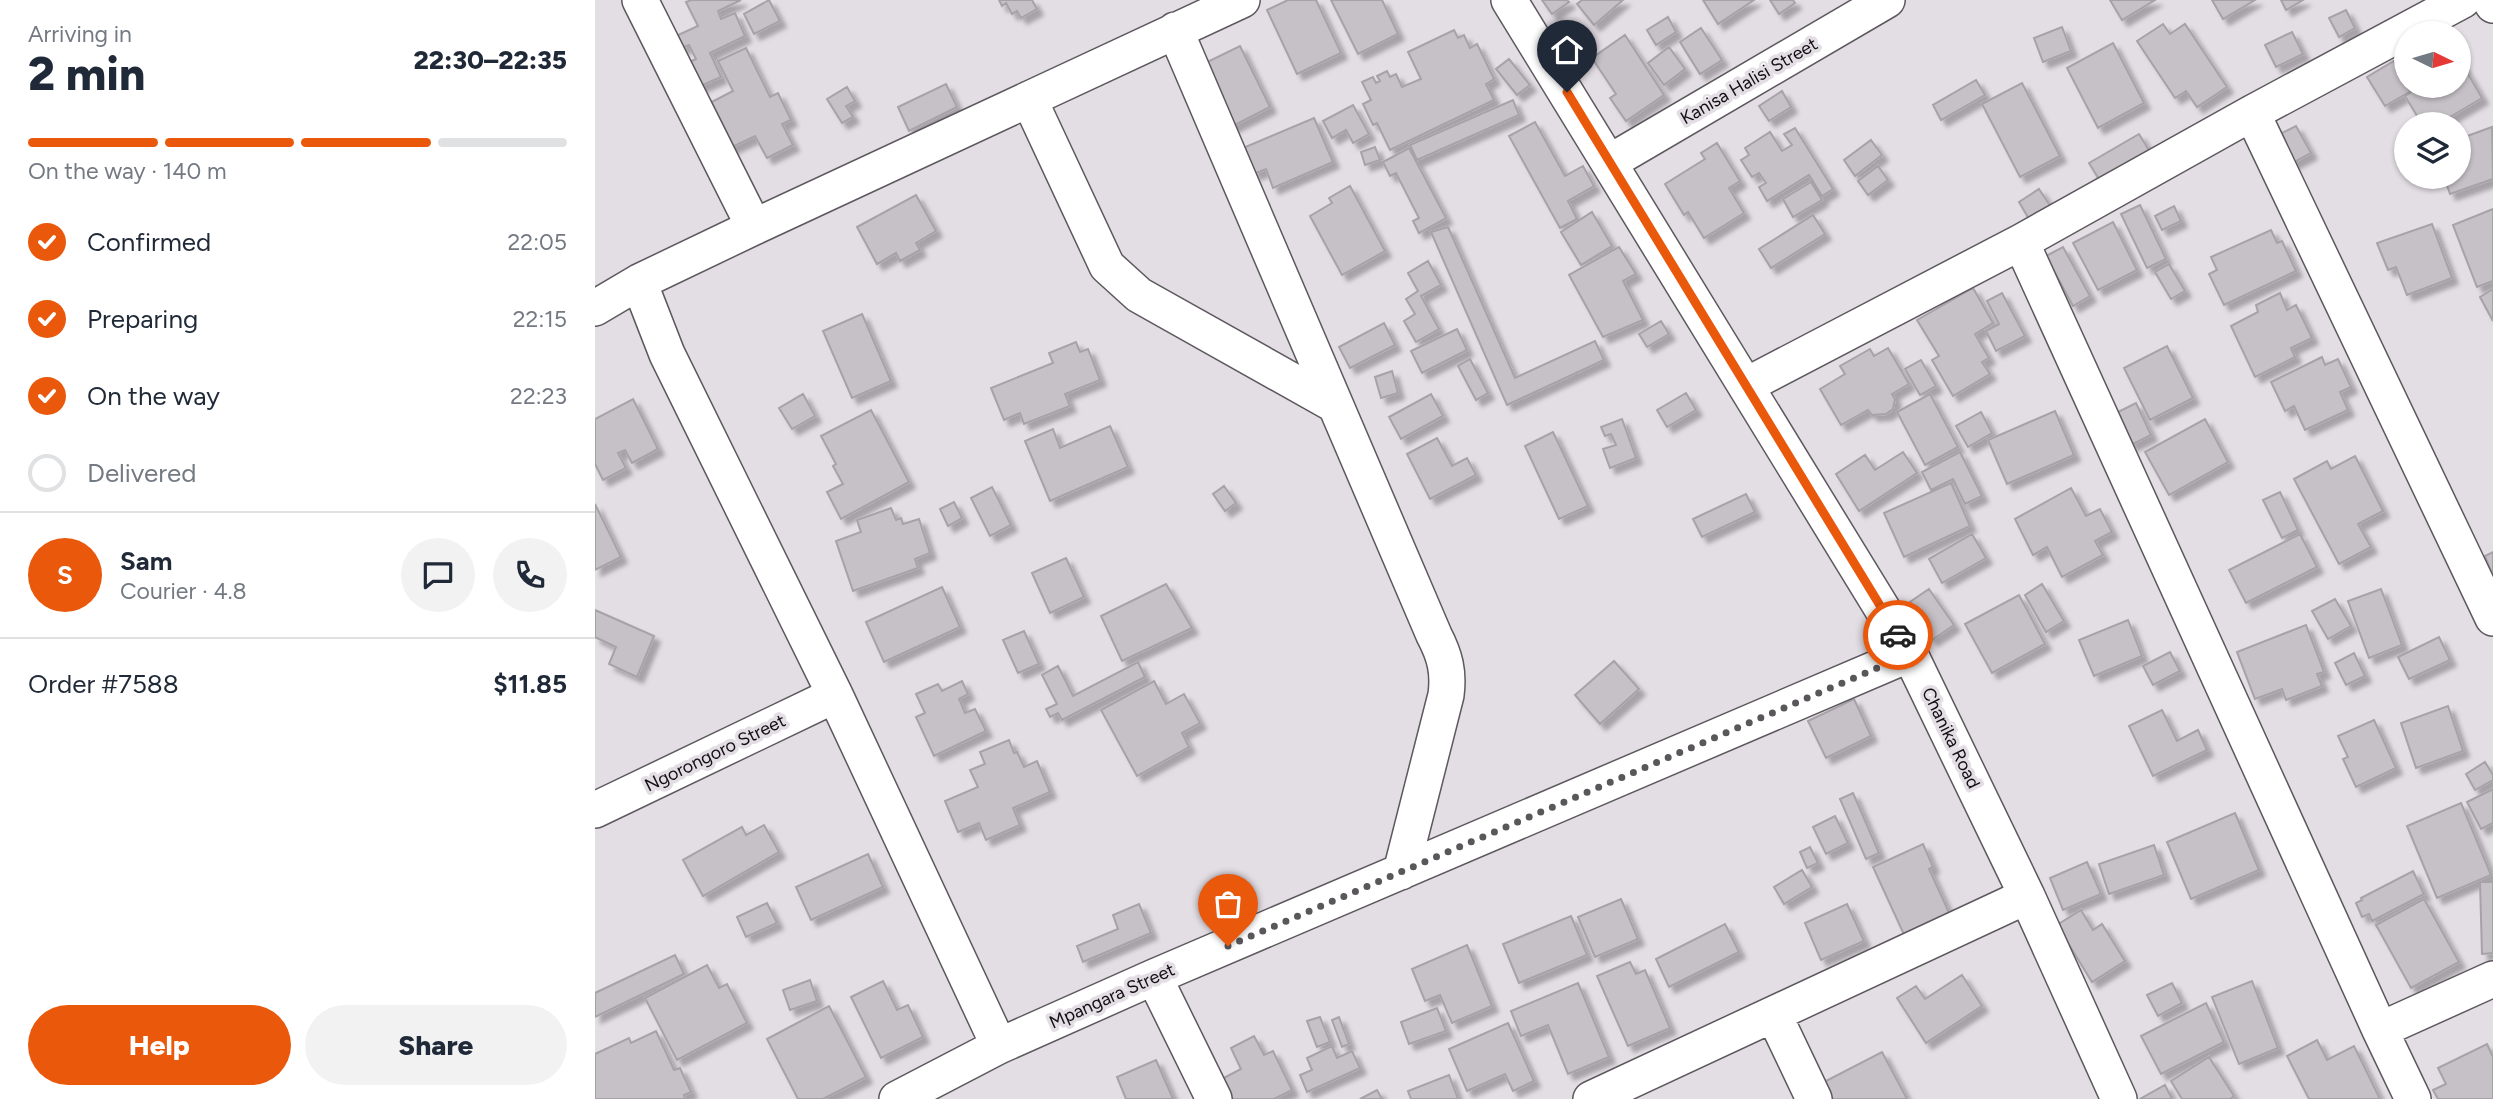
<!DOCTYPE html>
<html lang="en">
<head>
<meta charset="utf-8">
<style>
	body { margin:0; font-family:Figtree,sans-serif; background:#f2f2f3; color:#1f2937; height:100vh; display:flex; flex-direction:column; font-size:26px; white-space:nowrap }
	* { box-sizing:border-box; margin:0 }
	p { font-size:23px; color:#747a83 }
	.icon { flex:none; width:38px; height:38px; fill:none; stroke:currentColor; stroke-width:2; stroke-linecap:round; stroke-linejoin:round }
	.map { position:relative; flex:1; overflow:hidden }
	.side { display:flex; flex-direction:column; background:#fff; width:595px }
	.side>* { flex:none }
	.needle { width:46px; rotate:95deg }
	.tools { position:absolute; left:1799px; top:21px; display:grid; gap:14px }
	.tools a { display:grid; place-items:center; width:77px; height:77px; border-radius:50%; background:#fff; box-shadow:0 2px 5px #0004; font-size:35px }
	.pin { position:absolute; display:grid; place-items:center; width:60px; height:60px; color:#fff; margin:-72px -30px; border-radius:50% 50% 50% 0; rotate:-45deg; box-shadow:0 0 7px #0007 }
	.pin .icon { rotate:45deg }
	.courier { position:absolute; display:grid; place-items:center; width:70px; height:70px; margin:-35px; border:5px solid #ea580c; border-radius:50%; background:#fff; color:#222; box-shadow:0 2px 9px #0007 }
	.overview em { font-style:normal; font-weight:800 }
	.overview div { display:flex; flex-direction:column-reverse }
	.overview { display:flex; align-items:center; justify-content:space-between; height:119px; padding:0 28px }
	h1 { font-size:46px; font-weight:800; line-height:52px }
	.bar { display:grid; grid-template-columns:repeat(4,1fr); gap:10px 7px; align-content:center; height:84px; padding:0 28px }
	.bar i { height:9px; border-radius:5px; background:#e0e1e3 }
	.bar .on { background:#ea580c }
	.bar p { grid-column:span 4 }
	.line { display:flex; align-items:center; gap:18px; padding:0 28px; border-top:2px solid #e0e1e3 }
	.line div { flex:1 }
	.round { display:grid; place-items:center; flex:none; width:74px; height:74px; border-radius:37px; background:#f2f2f3 }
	ol { padding:0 28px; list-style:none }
	li { display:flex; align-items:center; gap:21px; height:77px }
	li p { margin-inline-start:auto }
	li .icon { padding:7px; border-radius:50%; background:#ea580c; color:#fff; stroke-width:4 }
	li:last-child { color:#747a83 }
	li i { width:38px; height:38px; border:4px solid #e0e1e3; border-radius:50% }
	.primary-button { display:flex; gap:14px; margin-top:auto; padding:14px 28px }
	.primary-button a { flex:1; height:80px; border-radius:42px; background:#ea580c; color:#fff; font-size:28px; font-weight:800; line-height:80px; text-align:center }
	.primary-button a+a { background:#f2f2f3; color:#1f2937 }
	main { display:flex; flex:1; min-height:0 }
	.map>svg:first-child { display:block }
	.building { fill:#c6c1c7; stroke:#a7a2a8; stroke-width:2; filter:url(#shadow) }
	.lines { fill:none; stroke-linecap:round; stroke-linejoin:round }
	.minor-casing { stroke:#5d585e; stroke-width:38 }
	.minor { stroke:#fff; stroke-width:35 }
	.done { stroke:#5a575b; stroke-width:7; stroke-dasharray:0 12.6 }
	.route { stroke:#ea580c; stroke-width:9 }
	.labels { text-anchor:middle; stroke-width:7; stroke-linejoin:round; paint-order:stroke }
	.street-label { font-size:18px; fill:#110f11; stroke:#e3dde4 }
</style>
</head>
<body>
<main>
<section class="side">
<div class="overview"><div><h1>2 min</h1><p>Arriving in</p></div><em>22:30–22:35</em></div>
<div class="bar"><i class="on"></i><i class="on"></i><i class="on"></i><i></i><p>On the way · 140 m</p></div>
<ol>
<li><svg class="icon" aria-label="check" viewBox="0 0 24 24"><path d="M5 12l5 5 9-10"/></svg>Confirmed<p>22:05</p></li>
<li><svg class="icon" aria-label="check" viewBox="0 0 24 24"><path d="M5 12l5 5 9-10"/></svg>Preparing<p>22:15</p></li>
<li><svg class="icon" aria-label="check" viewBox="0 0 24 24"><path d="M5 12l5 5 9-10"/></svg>On the way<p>22:23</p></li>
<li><i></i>Delivered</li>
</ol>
<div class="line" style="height:126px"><b class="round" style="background:#ea580c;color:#fff">S</b><div><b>Sam</b><p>Courier · 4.8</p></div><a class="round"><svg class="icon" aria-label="chat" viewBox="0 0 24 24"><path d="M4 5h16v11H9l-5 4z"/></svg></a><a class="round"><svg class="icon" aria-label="phone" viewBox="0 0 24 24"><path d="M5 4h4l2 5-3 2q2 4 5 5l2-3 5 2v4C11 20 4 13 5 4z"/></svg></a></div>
<div class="line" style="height:91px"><div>Order #7588</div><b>$11.85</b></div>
<div class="primary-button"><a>Help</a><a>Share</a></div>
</section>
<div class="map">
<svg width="1898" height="1099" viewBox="0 0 1898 1099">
	<defs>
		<filter id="shadow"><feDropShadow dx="6" dy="6" stdDeviation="2" flood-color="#0004"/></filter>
	</defs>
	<rect width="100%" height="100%" fill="#e3dde4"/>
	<path class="building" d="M96,0H146L123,11L126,19L140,13L150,36L115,53L126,77L103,87L92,63L101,59L94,45L87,48L81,36L103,26L91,2Z
		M174,0L185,21L159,34L149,14Z
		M404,0H437L442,9L426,18L422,11L417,14L411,3L407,6Z
		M693,0H721L746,53L702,74L672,10Z
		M736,0H787L803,34L763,54Z
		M947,0H972L974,2L957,14Z
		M987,0H1028L999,25L982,4Z
		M1108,0H1159L1123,24Z
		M1175,0H1198L1200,3L1184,14Z
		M1515,0H1560L1527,20Z
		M1617,0H1660L1628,19Z
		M1686,0H1708L1691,10Z
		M1751,10L1760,28L1744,37L1734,18Z
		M1073,17L1081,32L1061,45L1052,30Z
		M1568,24L1575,34L1590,24L1632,87L1602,107L1591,91L1580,98L1542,41Z
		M1467,27L1476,51L1448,62L1439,38Z
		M1106,28L1127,60L1105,74L1085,42Z
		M859,30L863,38L869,35L875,48L882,44L899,79L891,84L899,100L795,150L782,123L778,125L768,104L776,100L767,82L778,77L781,83L785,81L782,76L792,71L795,77L801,74L807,87L826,79L813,52Z
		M1697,32L1708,54L1681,67L1670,45Z
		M1030,35L1069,95L1031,121L1015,98L1021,94L997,58Z
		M1518,43L1549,103L1503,128L1472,68Z
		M645,46L675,107L630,130L600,68Z
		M1074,47L1090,69L1069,85L1053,63Z
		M151,48L175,97L183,93L196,120L187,124L198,145L172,158L160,136L131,150L109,106L138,91L123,61Z
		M914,59L935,85L922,95L901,69Z
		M1799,61L1811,82V86L1816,91L1790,106L1772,77Z
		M1866,62L1887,98L1843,124H1827L1810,96L1826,86H1864V63Z
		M1381,80L1390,95L1346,120L1338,105Z
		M1427,83L1465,156L1425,177L1387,104Z
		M351,84L362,107L314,131L303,107Z
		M252,87L260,101L251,106L258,117L247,123L232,99Z
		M1187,91L1196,107L1174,121L1164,106Z
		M918,100L924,115L822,160L815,145Z
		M758,105L774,134L758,143L751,130L737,138L728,121Z
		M719,118L738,162L678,188L671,169L659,174L648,148Z
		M940,122L970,176L988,166L999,186L973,201L982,219L965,228L914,136Z
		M1701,126L1716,153L1696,164L1681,136Z
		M1897,127L1898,179L1855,194L1849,177H1864V139Z
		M1200,128L1238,189L1227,196L1214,175L1172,201L1164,187L1171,183L1164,173L1157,177L1146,160L1154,155L1150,148L1175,132L1187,151L1197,145L1189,134Z
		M1544,134L1558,157L1508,186L1494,163Z
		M1276,140L1287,155L1260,176L1249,160Z
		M1122,143L1145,181L1134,188L1149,213L1109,238L1093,212L1089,215L1070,184L1110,159L1106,153Z
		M780,147L785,160L770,165L766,152Z
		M814,148L851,218L824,233L818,221L824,218L801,173L795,176L788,162Z
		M1283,166L1293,180L1273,195L1263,181Z
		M1216,182L1227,200L1198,217L1188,199Z
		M755,186L790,251L747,275L715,216L737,203L734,198Z
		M1444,189L1458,210L1437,224L1424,202Z
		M321,195L341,231L321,243L325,250L305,261L301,253L282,264L262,227Z
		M1545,205L1571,259L1552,268L1526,214Z
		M1579,206L1586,221L1567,230L1560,216Z
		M1898,209V281L1882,287L1858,225Z
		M997,212L1017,246L986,265L966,232Z
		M1218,215L1230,234L1176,268L1164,249Z
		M1518,222L1542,270L1503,290L1478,243Z
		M1837,224L1857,278L1812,295L1801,267L1793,270L1782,243Z
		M853,227L920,378L1000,341L1009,360L912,405L836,232Z
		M1676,230L1682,243L1687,241L1701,271L1629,305L1614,274L1622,270L1616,257Z
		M1024,247L1041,274L1028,281L1048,320L1008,337L974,275Z
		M1468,247L1495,296L1478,306L1451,256Z
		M833,261L846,285L826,296L844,329L821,342L809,321L820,314L811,299L823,291L813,273Z
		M1574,264L1590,291L1576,299L1560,272Z
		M1378,288L1398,323L1380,334L1394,358L1387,362L1395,374L1358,396L1337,360L1344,356L1322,320Z
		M1898,289V321L1885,297Z
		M1407,293L1430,336L1401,351L1391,331L1404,324L1392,301Z
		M1685,293L1692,310L1701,305L1717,338L1696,348L1700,357L1660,377L1636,326L1663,312L1661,305Z
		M267,314L296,381L257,398L228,331Z
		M1066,321L1074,334L1052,347L1044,334Z
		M789,323L800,345L755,368L744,347Z
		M862,329L872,350L827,373L816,351Z
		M481,342L485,352L493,349L505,380L470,394L475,406L429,424L425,413L409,420L396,388L458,363L454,353Z
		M1572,346L1598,398L1555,420L1529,368Z
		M1293,348L1314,384L1297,394L1300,399L1298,409L1291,414L1277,415L1273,410L1246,425L1225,389L1250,374L1245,366L1275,349L1279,356Z
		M1727,357L1730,365L1743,359L1756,387L1745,392L1753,410L1710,430L1699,406L1690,411L1676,382Z
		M875,359L893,393L881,400L863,366Z
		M1326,360L1341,386L1325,395L1310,369Z
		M797,371L803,393L786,398L780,377Z
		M1091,393L1101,410L1072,427L1062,410Z
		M208,394L220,416L197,429L184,408Z
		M836,394L848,416L806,439L794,417Z
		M1335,394L1363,447L1330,465L1302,412Z
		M38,399L63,449L37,463L30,450L23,453L31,468L8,480L0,464V419Z
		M1541,403L1556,435L1536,445L1521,413Z
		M276,410L314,482L246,519L232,492L248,484L238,466L241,464L226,436Z
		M1460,411L1479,455L1412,484L1393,440Z
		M1386,412L1397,433L1373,447L1361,426Z
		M1027,419L1041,458L1015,468L1008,449L1021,445L1016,434L1010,436L1006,427Z
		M1610,419L1633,462L1574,495L1550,452Z
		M515,426L533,467L455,501L430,441L458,429L465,448Z
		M958,432L993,506L964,519L930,446Z
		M842,438L857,466L872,458L881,475L835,499L812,454Z
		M1308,452L1322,473L1264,511L1241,474L1270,455L1280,470Z
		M1365,452L1387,496L1370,504L1358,479L1336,490L1327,472Z
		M1760,456L1788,511L1763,524L1776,547L1744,564L1699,479L1732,461L1736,469Z
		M1356,483L1375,526L1309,557L1289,513Z
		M629,486L641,503L630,511L618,494Z
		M397,487L416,525L395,536L376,498Z
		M1476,488L1491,516L1505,509L1517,532L1500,541L1508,555L1467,577L1452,547L1438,555L1420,519Z
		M1685,492L1703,530L1687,538L1668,500Z
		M1151,494L1160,512L1107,537L1098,519Z
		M359,502L367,518L353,526L345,509Z
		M0,504L26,557L0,570Z
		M296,508L301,520L306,518L308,524L324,519L335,553L320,559L323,568L258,591L241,541L266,532L262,520Z
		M1377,534L1391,558L1347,583L1334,559Z
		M1705,534L1722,567L1651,603L1634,570Z
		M1898,552V576L1890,556Z
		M471,558L489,597L455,613L437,573Z
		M571,584L597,628L527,661L506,616Z
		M1447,584L1469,621L1451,632L1430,595Z
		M347,587L365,627L289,662L271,622Z
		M1334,589L1359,625L1337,640L1312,604Z
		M1786,589L1807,645L1774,658L1753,601Z
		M1424,595L1450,644L1397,673L1370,624Z
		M1740,599L1756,626L1733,639L1717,611Z
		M0,610L59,636L42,677L14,664L21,647L0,637Z
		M1533,620L1547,656L1499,676L1484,640Z
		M1711,625L1729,672L1722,674L1727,686L1691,700L1687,689L1660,699L1642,652Z
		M429,631L444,664L423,673L408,640Z
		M1844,637L1855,660L1814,679L1803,657Z
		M1575,652L1585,671L1558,685L1548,666Z
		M1759,653L1770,676L1751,685L1740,663Z
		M1019,661L1044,689L1005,724L980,695Z
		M543,662L550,677L467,720L463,713L455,717L451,709L462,704L447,675L463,666L478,696Z
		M367,681L373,694L364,699L370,713L380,709L391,731L339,756L321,717L330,713L321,694L343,684L347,691Z
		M559,681L571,704L589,694L605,723L587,733L594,747L542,776L506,710Z
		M1259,699L1276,736L1231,758L1213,721Z
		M1853,706L1868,751L1821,768L1806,723Z
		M1567,710L1582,741L1603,730L1612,750L1558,776L1534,726Z
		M1779,720L1801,768L1761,787L1748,759L1753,757L1743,736Z
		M414,740L419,753L422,752L429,767L442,761L455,792L418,808L425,825L391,840L384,823L363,832L350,801L383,787L375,770L390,764L385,752Z
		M1890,762L1898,775V780L1880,790L1871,774Z
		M1898,789V823L1886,829L1872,802Z
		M1258,793L1284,853L1271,859L1245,799Z
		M1866,803L1896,875L1842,898L1812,826Z
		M1640,813L1664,870L1596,899L1572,842Z
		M1240,816L1253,843L1231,854L1218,827Z
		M169,825L184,852L108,896L88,860L147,827L151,835Z
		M1328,844L1338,867L1334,869L1356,917L1311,939L1278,867Z
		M1559,845L1569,875L1514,894L1504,864Z
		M1215,847L1223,863L1212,868L1205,852Z
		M273,854L288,887L216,920L201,887Z
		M1492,862L1506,894L1468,910L1455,878Z
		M1207,870L1217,887L1189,904L1179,887Z
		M1818,871L1829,894L1777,921L1774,914L1767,917L1761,903L1767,900L1766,898Z
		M1885,882H1898V953L1887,954Z
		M1026,899L1043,939L1000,957L983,917Z
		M1829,899L1864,962L1816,988L1781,925Z
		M172,903L182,923L151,937L142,917Z
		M544,904L556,933L488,962L482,946L523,929L518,915Z
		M1252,904L1269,941L1226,960L1210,923Z
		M1486,910L1498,930L1507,924L1530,961L1497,982L1462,925Z
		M976,916L992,955L924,983L908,944Z
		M1130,924L1144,952L1074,987L1061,959Z
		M872,945L897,1006L857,1023L845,995L830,1001L817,969Z
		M80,955L89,974L0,1017V993Z
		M1035,962L1041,974L1050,970L1075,1028L1033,1046L1002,976Z
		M112,965L124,988L132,984L152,1023L82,1060L50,998Z
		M1367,975L1387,1006L1331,1043L1302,998L1321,986L1330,999Z
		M215,980L222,1001L195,1010L188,990Z
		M288,981L302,1010L313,1005L328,1037L286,1058L256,997Z
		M1657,981L1683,1048L1644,1064L1617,997Z
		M983,983L1014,1057L973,1074L953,1025L926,1036L916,1011Z
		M1577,983L1587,1003L1563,1016L1552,995Z
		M1611,1003L1629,1042L1566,1074L1546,1036Z
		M234,1006L271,1077L228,1099H203L172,1039Z
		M842,1008L851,1031L814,1044L806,1022Z
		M725,1017L735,1042L722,1047L712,1021Z
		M744,1017L754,1044L747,1047L737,1020Z
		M913,1023L939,1081L918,1091L910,1074L872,1091L854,1049Z
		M61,1031L79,1070L85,1068L96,1092L89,1095L90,1099H0V1054L34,1038L36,1043Z
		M659,1036L669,1055L678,1051L697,1090L679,1099H631L623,1081L646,1069L636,1048Z
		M1722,1040L1732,1060L1759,1046L1785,1099H1714L1692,1056Z
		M1892,1044L1898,1057V1099H1843L1838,1090L1851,1084L1843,1068Z
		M737,1046L742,1058L757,1051L765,1068L712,1092L705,1075L717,1070L712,1058Z
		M1287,1052L1312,1099H1238L1229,1082Z
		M1614,1057L1639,1096L1635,1099H1587L1576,1081Z
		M561,1060L578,1099H531L522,1077Z
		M854,1075L863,1099H816L813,1091Z
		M1570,1085L1577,1099H1545Z
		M782,1090L787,1099H765Z"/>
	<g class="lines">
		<defs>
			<path id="minor" d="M45,0L159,227
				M914,0L1315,654L1432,896L1524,1099
				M1895,0L1898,5
				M580,30L839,635C850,656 854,672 851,695L806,872
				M434,99L512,266L544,295L740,405
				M1657,113L1898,618
				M1015,162L1292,0
				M1426,242L1785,1030L1818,1099
				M44,282L72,354L240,695L404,1046
				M0,308L44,282L159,227L647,0
				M1152,385L1426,242L1657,113L1868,0
				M0,810L240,695
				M559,977L619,1099
				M1179,1015L1219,1099
				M1785,1030L1898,979
				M302,1099L404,1046L559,977L1315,654
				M996,1099L1432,896"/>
		</defs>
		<use href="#minor" class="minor-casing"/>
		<use href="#minor" class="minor"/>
	</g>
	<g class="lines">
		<path class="done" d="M633,946L1315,654L1303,635"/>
		<path class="route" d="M972,92L1303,635"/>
	</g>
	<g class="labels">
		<g class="street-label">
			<text transform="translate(1154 81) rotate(-30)" y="6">Kanisa Halisi Street</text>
			<text transform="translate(1356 738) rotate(64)" y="6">Chanika Road</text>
			<text transform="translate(120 753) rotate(-26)" y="6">Ngorongoro Street</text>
			<text transform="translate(517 996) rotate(-24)" y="6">Mpangara Street</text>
		</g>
	</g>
</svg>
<div class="tools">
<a><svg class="needle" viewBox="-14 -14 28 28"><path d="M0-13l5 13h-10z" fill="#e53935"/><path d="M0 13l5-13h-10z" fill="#747a83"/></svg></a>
<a><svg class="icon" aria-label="layers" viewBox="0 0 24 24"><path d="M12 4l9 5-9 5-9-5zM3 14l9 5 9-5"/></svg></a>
</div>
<div class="pin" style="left:633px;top:946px;background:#ea580c"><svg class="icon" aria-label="bag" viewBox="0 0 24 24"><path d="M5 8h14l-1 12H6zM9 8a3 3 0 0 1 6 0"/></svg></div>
<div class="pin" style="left:972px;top:92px;background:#1f2937"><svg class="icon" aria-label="home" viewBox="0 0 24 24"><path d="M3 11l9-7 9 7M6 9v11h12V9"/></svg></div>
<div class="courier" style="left:1303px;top:635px"><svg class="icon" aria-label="car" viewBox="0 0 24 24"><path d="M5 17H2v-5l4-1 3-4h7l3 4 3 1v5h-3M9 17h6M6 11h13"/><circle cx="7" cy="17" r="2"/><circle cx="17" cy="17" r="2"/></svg></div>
</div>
</main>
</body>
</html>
